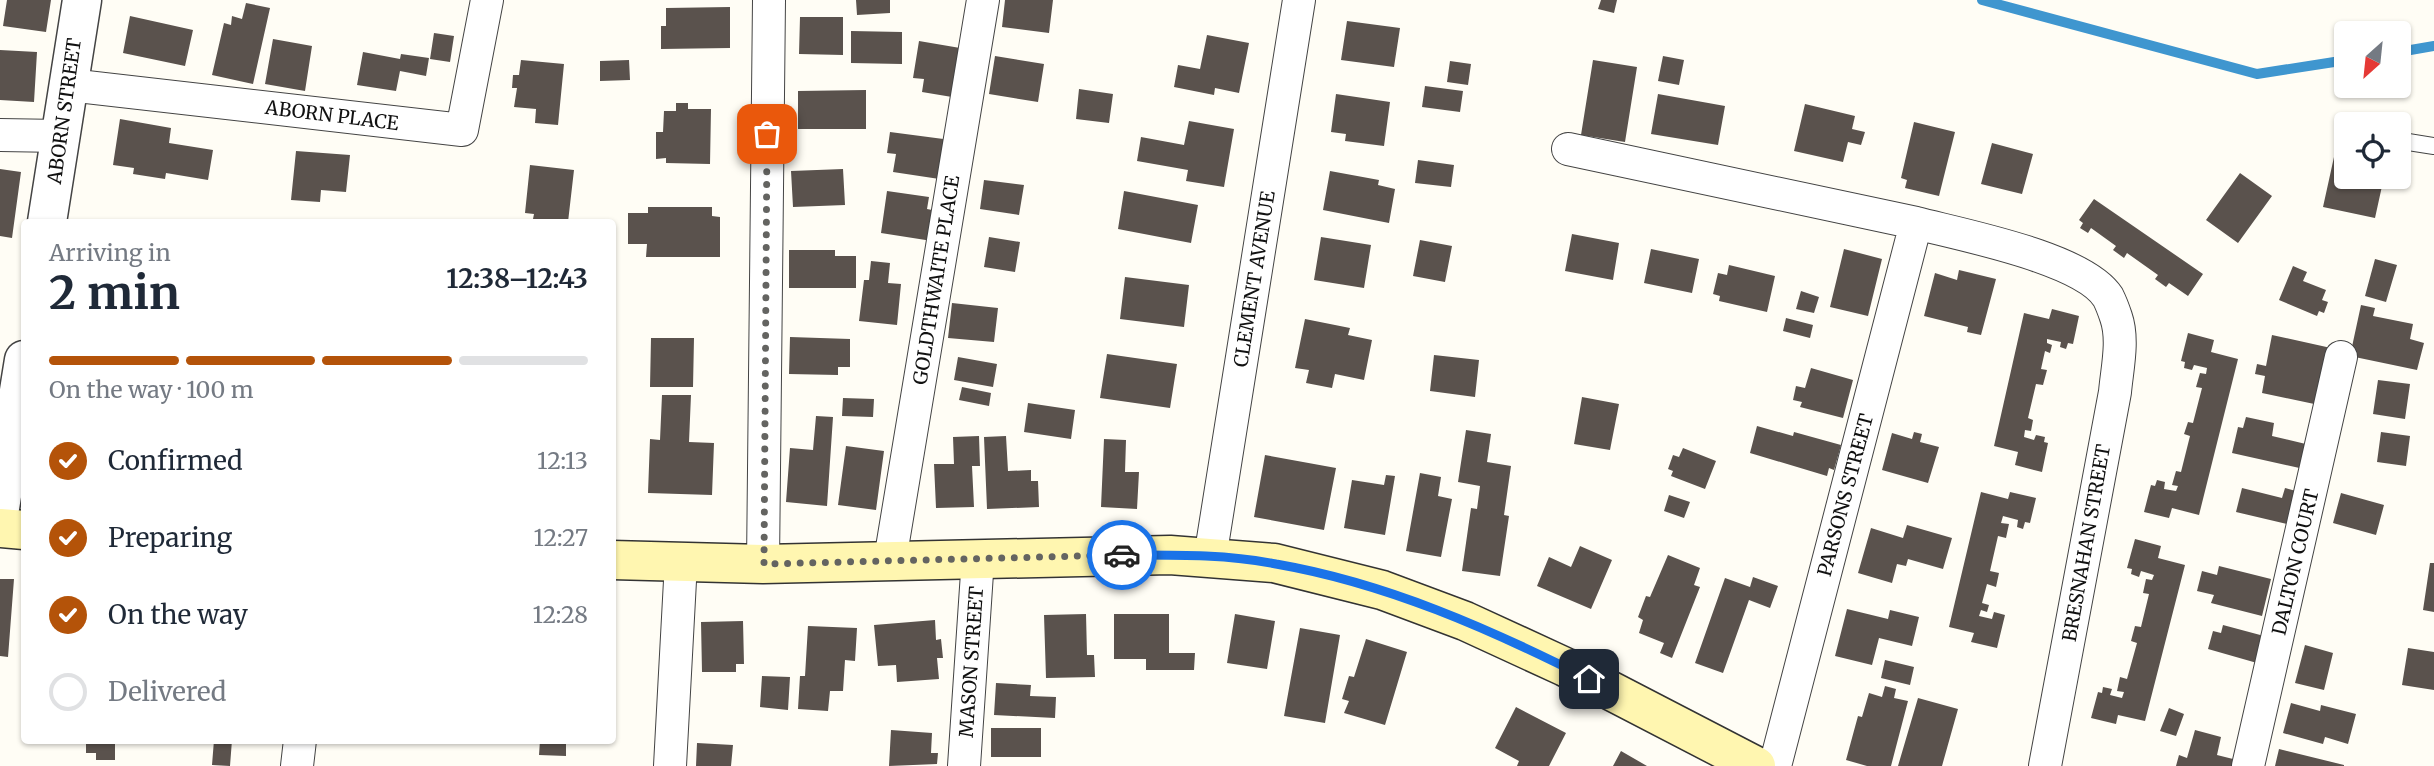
<!DOCTYPE html>
<html lang="en">
<head>
<meta charset="utf-8">
<style>
	body { margin:0; font-family:Merriweather,serif; background:#f2f2f3; color:#1f2937; height:100vh; display:flex; flex-direction:column; font-size:26px; white-space:nowrap }
	* { box-sizing:border-box; margin:0 }
	p { font-size:23px; color:#747a83 }
	.icon { flex:none; width:38px; height:38px; fill:none; stroke:currentColor; stroke-width:2; stroke-linecap:round; stroke-linejoin:round }
	.map { position:relative; flex:1; overflow:hidden }
	.panel { position:absolute; left:21px; top:219px; width:595px; height:525px; display:flex; flex-direction:column; background:#fff; border-radius:7px; box-shadow:0 2px 5px #0004 }
	.panel>* { flex:none }
	.needle { width:46px; rotate:207deg }
	.controls { position:absolute; left:2334px; top:21px; display:grid; gap:14px }
	.controls a { display:grid; place-items:center; width:77px; height:77px; border-radius:7px; background:#fff; box-shadow:0 2px 5px #0004; font-size:35px }
	.pin { position:absolute; display:grid; place-items:center; width:60px; height:60px; color:#fff; margin:-30px; border-radius:14px; box-shadow:0 4px 10px #0006 }
	.courier { position:absolute; display:grid; place-items:center; width:70px; height:70px; margin:-35px; border:5px solid #1a73e8; border-radius:50%; background:#fff; color:#222; box-shadow:0 2px 9px #0007 }
	.overview em { font-style:normal; font-weight:700 }
	.overview div { display:flex; flex-direction:column-reverse }
	.overview { display:flex; align-items:center; justify-content:space-between; height:119px; padding:0 28px }
	h1 { font-size:46px; font-weight:700; line-height:52px }
	.bar { display:grid; grid-template-columns:repeat(4,1fr); gap:10px 7px; align-content:center; height:84px; padding:0 28px }
	.bar i { height:9px; border-radius:5px; background:#e0e1e3 }
	.bar .active { background:#b45309 }
	.bar p { grid-column:span 4 }
	ol { padding:0 28px; list-style:none }
	li { display:flex; align-items:center; gap:21px; height:77px }
	li p { margin-inline-start:auto }
	li .icon { padding:7px; border-radius:50%; background:#b45309; color:#fff; stroke-width:4 }
	li:last-child { color:#747a83 }
	li i { width:38px; height:38px; border:4px solid #e0e1e3; border-radius:50% }
	.map>svg:first-child { display:block }
	.lines { fill:none; stroke-linecap:round; stroke-linejoin:round }
	.stream { stroke:#3f96cf; stroke-width:10 }
	.building { fill:#5a524d }
	.service-casing { stroke:#444; stroke-width:18 }
	.minor-casing { stroke:#444; stroke-width:34 }
	.tertiary-casing { stroke:#444; stroke-width:41 }
	.secondary-casing { stroke:#333; stroke-width:41 }
	.service { stroke:#fff; stroke-width:16 }
	.minor { stroke:#fff; stroke-width:32 }
	.tertiary { stroke:#fff; stroke-width:38 }
	.secondary { stroke:#fff6b0; stroke-width:38 }
	.done { stroke:#646461; stroke-width:7; stroke-dasharray:0 12.6 }
	.route { stroke:#1a73e8; stroke-width:9 }
	.labels { text-anchor:middle; stroke-width:7; stroke-linejoin:round; paint-order:stroke }
	.street-label { font-size:19px; fill:#111; stroke:#fff }
</style>
</head>
<body>
<div class="map">
<svg width="2434" height="766" viewBox="0 0 2434 766">
	<rect width="100%" height="100%" fill="#fffdf5"/>
	<g class="lines">
		<path class="stream" d="M1982,0L2257,74L2347,60
			M2399,52L2434,46"/>
	</g>
	<path class="building" d="M7,0H51L46,32L3,26Z
		M856,0H890V13L857,15Z
		M1005,0H1053L1049,33L1002,27Z
		M1601,0H1617L1614,13L1598,9Z
		M246,3L270,8L253,84L212,75L224,23L231,25L232,16L242,19Z
		M730,7V48L661,49V26H666V8Z
		M130,16L193,30L185,66L123,53Z
		M800,17H843V55L799,54Z
		M1347,21L1400,28L1394,67L1341,60Z
		M851,31L902,32V64L851,63Z
		M434,33L454,36L450,62L430,59Z
		M1207,35L1249,43L1239,93L1215,88L1214,95L1174,87L1178,65L1200,69Z
		M273,39L312,46L305,91L265,84Z
		M919,41L966,49L958,98L922,92L924,79L913,78Z
		M0,50L37,52L34,102L0,100Z
		M363,52L400,59L401,54L429,58L426,76L400,71L396,91L357,85Z
		M995,56L1044,64L1038,102L989,94Z
		M1663,56L1684,60L1679,85L1658,81Z
		M521,60L564,64L558,125L535,123L536,109L514,107L517,88H512L513,75H519Z
		M629,60L630,80L600,81V61Z
		M1593,60L1637,67L1625,142L1581,135Z
		M1450,61L1471,64L1468,85L1447,82Z
		M1425,86L1463,91L1460,112L1422,107Z
		M1079,89L1113,94L1109,123L1076,119Z
		M866,90V129H798V91Z
		M1336,94L1390,102L1384,146L1345,141L1346,134L1331,132Z
		M1658,94L1725,106L1718,145L1651,134Z
		M676,103H688V109H711L710,164L666,163V158L656,159V132H663L664,111H676Z
		M1805,104L1855,116L1852,129L1865,132L1861,145L1848,142L1843,162L1794,151Z
		M120,119L171,128L169,143L213,150L208,180L166,173L165,179L133,174L134,168L113,165Z
		M1189,121L1234,129L1224,187L1186,181L1188,170L1137,161L1141,137L1184,145Z
		M1914,122L1955,132L1939,196L1905,188L1907,180L1901,178Z
		M890,132L951,140L946,180L893,172L896,154L887,153Z
		M1992,143L2033,154L2022,194L1981,184Z
		M296,151L350,155L346,192L321,190L320,202L291,200Z
		M2334,157L2347,160V177H2384L2375,218L2323,207Z
		M1418,160L1454,165L1451,187L1415,183Z
		M530,165L574,170L568,222L533,219L534,214L525,213Z
		M0,169L21,172L12,238L0,236Z
		M843,169L845,205L793,207L791,171Z
		M1330,171L1379,180L1378,185L1395,189L1389,223L1323,210Z
		M2240,173L2272,196L2238,243L2206,220Z
		M984,180L1024,185L1019,215L980,209Z
		M887,191L929,197L927,209L937,211L932,241L881,233Z
		M1124,191L1198,205L1191,243L1118,229Z
		M2094,199L2203,274L2188,296L2169,283L2166,287L2155,279L2158,275L2127,253L2124,258L2113,250L2116,246L2091,228L2088,233L2080,228L2083,223L2079,220Z
		M648,207H712V216L720,217V257H646L647,244H628V213H648Z
		M1572,234L1619,243L1613,280L1565,271Z
		M989,237L1020,242L1015,272L984,267Z
		M1321,237L1371,245L1364,288L1314,280Z
		M1420,240L1452,246L1445,282L1413,276Z
		M1651,249L1699,259L1692,293L1644,283Z
		M1844,249L1882,259L1868,316L1830,307Z
		M789,250H835V256H856V288H789Z
		M2375,259L2397,265L2386,302L2365,296Z
		M871,261L890,263L888,283L901,284L897,325L859,321L864,280H869Z
		M1729,265L1775,276L1767,312L1719,301L1720,296L1713,294L1718,273L1727,275Z
		M2293,266L2307,272L2303,281L2326,290L2322,300L2328,302L2324,313L2319,311L2317,316L2279,300Z
		M1959,270L1996,279L1981,335L1967,332L1968,327L1924,316L1935,273L1957,280Z
		M1125,277L1189,285L1184,327L1120,319Z
		M1801,291L1819,297L1814,313L1796,309Z
		M952,303L998,308L994,342L948,338Z
		M2361,305L2375,308L2373,316L2413,324L2410,339L2424,343L2417,370L2350,356Z
		M2052,309L2079,316L2073,344L2068,343L2066,349L2060,347L2061,342L2047,339V343L2052,345L2050,353L2045,351L2041,369L2047,370L2043,385L2036,384L2028,418L2033,420L2031,431L2025,430L2024,437L2034,440L2036,435L2045,437L2044,442L2048,443L2042,472L2015,465L2018,452L1994,446L2024,313L2049,319Z
		M1786,318L1813,325L1810,338L1783,331Z
		M1305,319L1350,328L1348,335L1372,340L1364,380L1335,374L1332,388L1306,383L1309,370L1295,368Z
		M2188,333L2214,340L2211,352L2238,359L2199,515L2172,508L2169,518L2144,512L2151,485L2155,486L2157,480L2165,482L2164,489L2176,491L2178,486L2172,485L2176,471L2181,472L2190,436L2184,434L2188,422L2193,423L2202,388L2196,387L2200,373L2206,374L2207,368L2194,365L2192,370L2184,368L2185,362L2181,361Z
		M2272,335L2331,348L2319,405L2262,393L2265,376L2255,374L2257,364L2266,366Z
		M790,337L850,339V367H838V375L789,374Z
		M651,338H694L693,387H650Z
		M1107,354L1177,364L1170,408L1100,398Z
		M1434,355L1479,360L1475,397L1430,391Z
		M958,357L997,364L993,387L954,380Z
		M1811,368L1853,380L1843,418L1800,407L1802,402L1793,400L1796,386L1805,388Z
		M2378,380L2410,384L2405,419L2373,414Z
		M962,387L991,393L989,406L959,400Z
		M662,395H691L689,442L714,443L712,495L648,493L650,439L660,440Z
		M1582,397L1619,404L1610,450L1574,444Z
		M843,398L874,399L873,417L842,416Z
		M1028,403L1075,410L1071,439L1024,432Z
		M816,416L833,417L827,506L786,502L790,448L813,450Z
		M2246,417L2274,423L2272,436L2310,445L2304,469L2232,453L2238,427L2243,428Z
		M1757,426L1793,436L1794,432L1841,445L1834,470L1829,468L1827,476L1750,453Z
		M1466,430L1491,434L1487,462L1511,466L1504,515L1509,516L1500,576L1462,571L1471,508L1477,509L1480,486L1458,482Z
		M1914,432L1922,434L1920,442L1939,447L1928,483L1882,470L1892,433L1912,439Z
		M2381,432L2410,436L2406,466L2377,462Z
		M979,436L980,466H972L974,507L936,508L934,464H954L953,437Z
		M1006,436L1008,471L1031,470V481H1038L1039,507L987,509L984,437Z
		M1104,439L1126,440L1125,472H1139L1137,509L1101,507Z
		M846,446L884,451L876,510L838,505Z
		M1683,448L1716,461L1705,489L1671,476L1673,471L1668,469L1673,455L1679,457Z
		M1265,455L1336,468L1324,530L1254,517Z
		M1420,473L1441,477L1438,496L1452,499L1441,557L1406,551Z
		M1386,475L1395,476L1385,535L1344,528L1352,480L1384,485Z
		M2242,488L2282,498L2285,488L2303,493L2295,526L2236,512Z
		M1981,492L2008,499L2010,492L2036,498L2030,523L2025,522L2023,529L2017,527L2018,520L2003,516L2001,523L2009,524L2006,538L1998,536L1990,571L1999,573L1996,587L1987,584L1982,603L1989,605L1987,612L1981,610L1979,616L1992,619L1994,612L2005,615L1997,648L1971,642L1974,633L1949,627Z
		M2341,493L2384,505L2376,535L2333,523Z
		M1669,495L1690,502L1684,518L1664,511Z
		M1907,525L1952,538L1943,569L1908,559L1906,566L1897,564L1892,583L1858,573L1871,528L1903,538Z
		M2135,539L2161,546L2158,558L2185,565L2145,721L2118,715L2116,724L2091,718L2098,692L2102,693L2103,687L2112,689L2110,695L2122,698L2124,692L2117,691L2120,677L2127,679L2137,643L2131,641L2135,626L2141,627L2149,594L2143,593L2146,579L2152,580L2154,575L2141,571L2139,577L2131,574L2132,569L2127,568Z
		M1580,546L1612,560L1591,609L1537,586L1549,557L1571,567Z
		M1668,555L1700,568L1694,585L1700,587L1672,658L1660,653L1664,643L1639,633L1643,620L1638,617L1646,596L1650,597Z
		M2430,563H2434V612L2423,610Z
		M2219,566L2271,579L2262,616L2211,603L2214,595L2197,591L2202,571L2217,575Z
		M1753,577L1778,586L1770,608L1749,600L1723,673L1695,663L1725,578L1750,587Z
		M0,579H14L8,657L0,656Z
		M1847,609L1888,619L1890,610L1919,617L1912,646L1879,638L1872,665L1835,656Z
		M1086,614L1087,655H1094L1095,677L1046,678L1044,615Z
		M1114,614H1169V653H1195L1194,670H1146V659H1114Z
		M1235,614L1275,621L1267,669L1227,663Z
		M935,620L936,640L941,639L943,658H937L939,679L897,682L896,665L878,666L874,625Z
		M743,621L744,664H736V672H702L701,622Z
		M2223,625L2264,636L2257,663L2208,649L2213,631L2221,633Z
		M808,626L857,628L855,661L845,660L843,691H830L828,711L798,709L800,676H805Z
		M1300,628L1340,635L1325,723L1284,716Z
		M1366,639L1407,652L1385,725L1344,713L1349,701L1342,699L1349,676L1354,677Z
		M2305,645L2333,653L2324,690L2295,683Z
		M2408,648L2434,652V690L2402,685Z
		M1885,660L1914,667L1910,685L1881,678Z
		M762,676L790,677L788,710L760,707Z
		M996,683L1031,685L1030,696L1056,697L1055,718L994,715Z
		M1885,686L1896,689L1894,698L1908,701L1891,766H1867L1846,760L1858,716L1862,717L1869,693L1882,697Z
		M1918,698L1958,709L1942,766H1898Z
		M2291,703L2320,711L2321,705L2356,714L2348,744L2325,737L2323,744L2283,733Z
		M1516,707L1566,733L1549,766H1517L1519,761L1495,748Z
		M2169,708L2184,714L2176,736L2160,731Z
		M991,728H1041V757H991Z
		M891,730L932,733L931,753H938L937,764L889,766Z
		M2195,730L2221,737L2217,755L2237,760L2235,766H2176L2179,755L2187,758Z
		M86,740H115V760H96V753H86Z
		M214,740H232L230,766L212,765Z
		M540,740H566V756L539,755Z
		M697,743L733,745L731,766H696Z
		M2279,749L2344,765V766H2275Z
		M1621,751L1647,766H1613Z"/>
	<g class="lines">
		<defs>
			<path id="service" d="M2402,141L2434,146"/>
			<path id="minor" d="M69,85L462,130L487,0
				M0,135L61,136
				M1568,149L1916,223
				M1210,558L1299,0
				M890,560L983,0
				M763,564L769,0
				M297,766L300,740
				M670,766L681,562
				M964,766L978,558
				M1775,766L1916,223C1962,235 2083,258 2108,297C2111,303 2114,311 2116,317C2124,340 2117,369 2115,392L2045,766
				M2248,766L2341,357"/>
			<path id="tertiary" d="M47,222L82,0
				M0,508L24,360"/>
			<path id="secondary" d="M0,528L24,530
				M612,560L763,564L1170,555L1274,563L1382,590L1465,621L1565,667L1756,766"/>
		</defs>
		<use href="#service" class="service-casing"/>
		<use href="#minor" class="minor-casing"/>
		<use href="#tertiary" class="tertiary-casing"/>
		<use href="#secondary" class="secondary-casing"/>
		<use href="#service" class="service"/>
		<use href="#minor" class="minor"/>
		<use href="#tertiary" class="tertiary"/>
		<use href="#secondary" class="secondary"/>
	</g>
	<g class="lines">
		<path class="done" d="M767,134L764,564L1122,555"/>
		<path class="route" d="M1122,555C1173,555 1226,554 1276,564C1386,583 1490,629 1589,679"/>
	</g>
	<g class="labels">
		<g class="street-label">
			<text transform="translate(64 111) rotate(-82)" y="7">ABORN STREET</text>
			<text transform="translate(332 115) rotate(7)" y="7">ABORN PLACE</text>
			<text transform="translate(1254 279) rotate(-81)" y="7">CLEMENT AVENUE</text>
			<text transform="translate(936 280) rotate(-81)" y="7">GOLDTHWAITE PLACE</text>
			<text transform="translate(1845 495) rotate(-75)" y="7">PARSONS STREET</text>
			<text transform="translate(2086 543) rotate(-80)" y="7">BRESNAHAN STREET</text>
			<text transform="translate(2295 562) rotate(-77)" y="7">DALTON COURT</text>
			<text transform="translate(971 662) rotate(-86)" y="7">MASON STREET</text>
		</g>
	</g>
</svg>
<div class="controls">
<a><svg class="needle" viewBox="-14 -14 28 28"><path d="M0-13l5 13h-10z" fill="#e53935"/><path d="M0 13l5-13h-10z" fill="#747a83"/></svg></a>
<a><svg class="icon" aria-label="locate" viewBox="0 0 24 24"><circle cx="12" cy="12" r="6"/><path d="M12 2v4M12 18v4M2 12h4M18 12h4"/></svg></a>
</div>
<div class="pin" style="left:767px;top:134px;background:#ea580c"><svg class="icon" aria-label="bag" viewBox="0 0 24 24"><path d="M5 8h14l-1 12H6zM9 8a3 3 0 0 1 6 0"/></svg></div>
<div class="pin" style="left:1589px;top:679px;background:#1f2937"><svg class="icon" aria-label="home" viewBox="0 0 24 24"><path d="M3 11l9-7 9 7M6 9v11h12V9"/></svg></div>
<div class="courier" style="left:1122px;top:555px"><svg class="icon" aria-label="car" viewBox="0 0 24 24"><path d="M5 17H2v-5l4-1 3-4h7l3 4 3 1v5h-3M9 17h6M6 11h13"/><circle cx="7" cy="17" r="2"/><circle cx="17" cy="17" r="2"/></svg></div>
<section class="panel">
<div class="overview"><div><h1>2 min</h1><p>Arriving in</p></div><em>12:38–12:43</em></div>
<div class="bar"><i class="active"></i><i class="active"></i><i class="active"></i><i></i><p>On the way · 100 m</p></div>
<ol>
<li><svg class="icon" aria-label="check" viewBox="0 0 24 24"><path d="M5 12l5 5 9-10"/></svg>Confirmed<p>12:13</p></li>
<li><svg class="icon" aria-label="check" viewBox="0 0 24 24"><path d="M5 12l5 5 9-10"/></svg>Preparing<p>12:27</p></li>
<li><svg class="icon" aria-label="check" viewBox="0 0 24 24"><path d="M5 12l5 5 9-10"/></svg>On the way<p>12:28</p></li>
<li><i></i>Delivered</li>
</ol>
</section>
</div>
</body>
</html>
